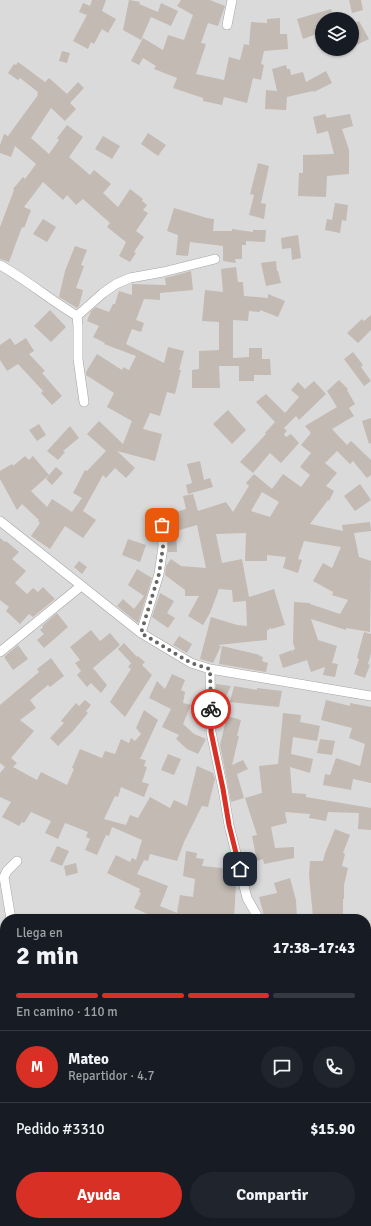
<!DOCTYPE html>
<html lang="es">
<head>
<meta charset="utf-8">
<style>
	body { margin:0; font-family:Signika,sans-serif; background:#20242c; color:#f1f3f6; height:100vh; display:flex; flex-direction:column; font-size:15px; white-space:nowrap }
	* { box-sizing:border-box; margin:0 }
	p { font-size:13px; color:#9ea1a6 }
	.icon { flex:none; width:22px; height:22px; fill:none; stroke:currentColor; stroke-width:2; stroke-linecap:round; stroke-linejoin:round }
	.map { position:relative; flex:1; overflow:hidden }
	.side { position:absolute; left:0px; top:914px; width:371px; height:312px; display:flex; flex-direction:column; background:#171b24; border-radius:16px 16px 0 0; box-shadow:0 1px 3px #0004 }
	.side>* { flex:none }
	.fabs { position:absolute; left:315px; top:12px; display:grid; gap:8px }
	.fabs a { display:grid; place-items:center; width:44px; height:44px; border-radius:50%; background:#171b24; box-shadow:0 1px 3px #0004; font-size:20px }
	.pin { position:absolute; display:grid; place-items:center; width:34px; height:34px; color:#fff; margin:-17px; border-radius:8px; box-shadow:0 2px 6px #0006 }
	.courier { position:absolute; display:grid; place-items:center; width:40px; height:40px; margin:-20px; border:3px solid #d93025; border-radius:50%; background:#fff; color:#222; box-shadow:0 1px 5px #0007 }
	.overview em { font-style:normal; font-weight:700 }
	.overview div { display:flex; flex-direction:column-reverse }
	.overview { display:flex; align-items:center; justify-content:space-between; height:68px; padding:0 16px }
	h1 { font-size:26px; font-weight:700; line-height:30px }
	.bar { display:grid; grid-template-columns:repeat(4,1fr); gap:6px 4px; align-content:center; height:48px; padding:0 16px }
	.bar i { height:5px; border-radius:3px; background:#363941 }
	.bar .selected { background:#d93025 }
	.bar p { grid-column:span 4 }
	.line { display:flex; align-items:center; gap:10px; padding:0 16px; border-top:1px solid #363941 }
	.line div { flex:1 }
	.round { display:grid; place-items:center; flex:none; width:42px; height:42px; border-radius:21px; background:#20242c }
	.action { display:flex; gap:8px; margin-top:auto; padding:8px 16px }
	.action a { flex:1; height:46px; border-radius:24px; background:#d93025; color:#fff; font-size:16px; font-weight:700; line-height:46px; text-align:center }
	.action a+a { background:#20242c; color:#f1f3f6 }
	.map>svg:first-child { display:block }
	.residential { fill:#dbdada; fill-rule:evenodd }
	.building { fill:#c2bab3; fill-rule:evenodd }
	.lines { fill:none; stroke-linecap:round; stroke-linejoin:round }
	.minor-casing { stroke:#a4a4a4; stroke-width:10 }
	.minor { stroke:#fff; stroke-width:9 }
	.done { stroke:#666562; stroke-width:4; stroke-dasharray:0 7.2 }
	.route { stroke:#d93025; stroke-width:5 }
</style>
</head>
<body>
<div class="map">
<svg width="371" height="1226" viewBox="0 0 371 1226">
	<rect width="100%" height="100%" fill="#eeebe3"/>
	<path class="residential" d="M0,0H371V1226H0ZM322,19H352V49H322ZM5,919H366V1221H5Z"/>
	<path class="building" d="M92,0H106L102,11L116,19L108,33L102,29L94,44L91,42L88,49L73,41L87,15L79,12L83,3L90,6Z
		M129,0L140,2L139,4L158,12L161,3L178,11L171,26L151,17L141,40L123,30Z
		M181,0H210L225,6L218,26L208,23L201,43L206,44L196,74L224,80L229,57L240,60L244,44L249,45L251,22L267,23V19L280,18V34H287L288,49L264,51L261,64L264,65L261,80L253,78L247,103L224,97L222,105L203,101V98L173,88L177,78L154,69L156,66L143,58L139,65L131,61L143,38L163,50L168,35L184,40L193,15L177,6Z
		M349,0H361L363,10L352,13Z
		M331,9L334,19H322V25L315,27L317,34L303,39L297,19Z
		M359,21L369,39L352,47V25Z
		M62,51L70,53L67,63L59,61Z
		M18,62L45,82L49,78L67,94L78,82L84,88L70,103L76,109L65,121L51,108L31,138L49,154L59,140L57,138L67,125L83,137L69,157L90,175L94,170L111,184L103,193L118,207L130,189L143,199L142,201L147,205L143,210L148,213L136,231L144,237L134,252L136,253L130,262L119,256L126,242L107,227L110,223L83,199L76,205L67,195L63,200L43,182L24,207L31,210L24,228L22,227L9,262L0,259V227L14,190L13,189L23,177L25,179L36,164L15,146L11,157L0,153V145L4,134L8,136L38,95L37,94L38,92L20,78L18,80L8,73L14,64L16,65Z
		M286,65L287,69H290L291,75L303,72L306,82L326,71L332,83L314,92L313,91L287,97L286,110L265,109L266,90L277,91L272,69Z
		M325,114L327,118L350,114L353,126L342,129L349,150V174L327,176L326,197L298,196L299,173H303V155L334,154L328,131L317,134L313,117Z
		M148,133L166,145L158,156L141,144Z
		M103,136L120,146L112,159L95,149Z
		M258,163L269,166L261,203L266,204L264,219L249,215L254,195L250,194Z
		M335,203L348,205L346,221L342,220L340,233L325,230L327,219L332,220Z
		M174,208L207,218L214,219L213,231H232V229L253,232V230H266L265,242L246,241V245H242V259H235L236,263L223,261V246L190,242L188,256L176,255L178,235L167,231Z
		M43,219L56,227L47,242L33,234Z
		M298,235L301,258L292,260L291,248L282,249L281,238Z
		M75,246L87,250L81,265L84,266L76,288L83,290L79,306L77,308L59,297L65,271Z
		M276,261L277,271H278L281,283L266,286L261,263Z
		M236,267L238,282H243L244,296L268,298V294L285,301L278,317L260,310V312L249,311L248,321L233,320V358L249,357V348H262V359H270L271,375H254V381H239V366H219L220,388H192V370L199,369V351L219,350V322L202,321L205,290L223,292L221,269Z
		M191,271L193,290L160,293V300L144,299L136,320L144,323L141,332L132,329L126,344L164,363L168,347L184,351L179,370H181L175,394L167,392L160,416L150,413L143,429L162,434L155,461L117,451L135,468L126,478L115,468L106,478L103,475L83,511L96,520L83,538L65,526L50,549L31,536L40,523L38,521L39,520L22,504L17,510L0,479V471L12,464L13,466L25,456L29,460L33,456L49,475L56,467L63,473L52,485L46,479L49,475L31,491L47,507L52,499L72,512L82,498L73,493L85,470L87,471L106,451L87,434L99,421L123,444L132,421L107,407L114,393L86,375V372L97,354L122,370L123,367L129,370L136,356L104,344L105,343L93,337L99,326L87,321L91,311L96,307L109,312L113,304H115L119,291L132,295V284L166,285L165,278Z
		M50,310L66,327L51,342L34,326Z
		M371,315V330L358,343L347,333L362,319L364,321Z
		M10,338L15,345L26,338L34,351L29,354L45,371L42,373L62,396L52,405L41,393L43,391L18,364L7,371L0,360V345Z
		M353,352L363,365L361,367L371,381L364,386L344,359Z
		M339,380L348,389L347,390L355,404L349,408L354,416L332,429L347,445L351,441L369,458L371,460V475L367,478L353,461L350,464L337,451L325,463L337,473L326,486L334,491L329,501L328,500L310,524L343,531L342,525L370,522L371,531L354,533L359,557L371,561L370,632L346,628V630L311,619L318,640L337,646L332,663L338,664L335,677L323,675L325,667L311,672L307,660L283,668L279,655L292,650L293,653V650L295,649L293,643L294,602L310,603V604L340,614L348,600L332,595L333,592L313,581L323,563L332,568L341,547L304,541L298,559L302,560L298,573L283,568L286,557L267,555V561H245L246,533L216,534L222,563L242,559L249,597L274,589L285,625L271,629L270,627L269,630H267V640L218,645L221,646L213,663L200,659L211,617L237,625L247,626L246,601L233,602L232,590L219,589L210,613L203,625L188,616L199,596H185V590L165,575L166,566L171,559L181,566L206,568L197,525L176,531L177,552H168V525L167,521L163,519V516L186,509L183,496L193,494L198,511L226,502L233,512L249,486L246,483L254,474L272,489L283,474L301,487L310,475L300,467L311,453L301,445L311,433L305,426L337,407L327,391ZM262,492L279,502L270,517L251,511Z
		M314,381L326,394L299,420L296,416L284,428L287,431L284,434L286,437L291,434L299,443L281,463L270,453L253,473L240,462L266,434L265,433L275,422L256,402L266,394L285,413L299,397L291,390L298,382L305,389Z
		M228,410L246,430L232,444L213,424Z
		M371,418V443L369,444L362,421Z
		M39,424L46,435L37,441L29,430Z
		M70,426L79,438L63,451L65,452L58,460L47,451Z
		M200,461L204,480L210,478L213,487L188,494L186,485L192,483L187,464Z
		M360,484L371,500L355,511L344,496Z
		M0,538L5,542L6,541L19,552L12,559L26,571L15,583L27,594L33,588L38,592L43,587L55,599L33,617L29,614L20,624L6,611L9,607L0,600Z
		M128,539L146,545L140,562L122,555Z
		M79,561L87,567L82,574L74,567Z
		M137,569L152,578L138,623L117,606L123,599L134,609L144,596L128,585Z
		M160,593L174,601L167,613L175,618L168,628L152,617Z
		M57,613L68,627L44,648L37,640L44,634L40,630L43,627L42,626Z
		M91,630L100,641L110,633L120,645L93,668L107,685L101,693L91,683L87,687L77,675L81,671L75,663L80,660L70,647Z
		M364,632L371,634V653L368,664L370,665L365,678L354,674L359,659L357,658Z
		M179,636L192,644L187,653L173,645Z
		M124,643L137,657L138,656L145,662L142,665L152,675L125,717L110,702L131,669L128,667L131,663L118,649Z
		M18,645L28,659L13,670L4,657Z
		M222,646L260,655L259,656L263,657L262,661L268,663L266,672L219,664Z
		M51,658L64,676L50,687L48,685L30,700L36,708L20,720L34,731L11,758L17,763L13,767L37,780L41,772L67,785L74,769L72,768L80,749L102,758L105,751L115,754L121,739L129,743L131,738L135,741L141,734L136,728L144,710L158,720L140,759L146,760L144,766L147,767L142,782L149,784L144,797L121,787L118,797L115,796L104,819L126,825L130,815L138,818L150,797L170,808L174,800L187,806L197,766L213,773L215,779L208,807L202,806L184,842L177,861L150,854L148,861L144,860L137,874L168,886L160,906L177,913L180,895L193,897L195,879L183,876L186,851L197,853L196,858L204,859L202,866L231,869L229,885H236L234,919L192,918V919H153L154,917L134,908L141,893L139,892L140,889L107,873L116,855L130,862L132,858L136,860L142,840L112,827L109,836L106,835L97,855L85,850L90,839L86,837L88,832L65,823L58,839L45,833L51,821L31,812L24,823L22,822L19,826L2,817L11,802L0,797V773L5,767L0,763V705L39,672L37,669Z
		M172,674L185,680L181,690L185,692L183,703L191,705L183,724L194,734L206,739L198,754L187,749L176,739L179,735L162,727L171,709L149,698L157,681L165,689Z
		M216,684L231,686L224,701L216,700Z
		M234,686L257,690V688L282,691L279,707L230,702Z
		M85,700L91,705L86,711L88,713L73,731L58,746L50,738L64,723L61,721L76,703L79,706Z
		M326,700L350,706V703L371,707V783L353,779L351,790L323,785L325,774L330,775L336,758L360,766L365,744L349,738L352,728L321,720Z
		M283,713L301,715L300,722L320,726L317,741L293,737L291,754L313,759L310,773L290,767L292,793L306,794V797L371,808V830L358,829L359,813L328,812L326,821L309,818L310,814L285,812L287,823L271,827L275,848L294,847V858L264,864L263,859L257,861L252,836L257,835L245,798L262,793L259,766L278,764Z
		M227,716L241,720L237,736H239L232,765L243,760L248,769L237,774L244,798L231,802L220,745Z
		M320,739L335,741L332,755L317,753Z
		M168,754L181,759L174,775L161,770Z
		M335,829L350,835L343,853L345,854L342,866L348,868L344,885V899H343V919H329V915L313,917L309,875L310,861H323L325,853Z
		M57,846L69,851L62,866L50,861Z
		M76,863L78,873L66,876L64,866Z
		M290,878L296,900L297,919H265L259,897L277,893L274,883Z"/>
	<g class="lines">
		<defs>
			<path id="minor" d="M227,25L232,0
				M0,265C27,280 50,300 77,316L78,326V359L84,402
				M77,316L103,293L116,284L130,278L163,272L215,259
				M0,521L141,633L191,663L210,669L371,696
				M141,633L159,574L163,547L162,525
				M0,652L81,586
				M210,669L211,732L223,789L229,825L247,898L259,919
				M11,919L4,877L7,871L17,861
				M366,1188H371
				M309,1221L310,1226
				M5,1226L19,1221"/>
		</defs>
		<use href="#minor" class="minor-casing"/>
		<use href="#minor" class="minor"/>
	</g>
	<g class="lines">
		<path class="done" d="M162,525L163,547L159,574L141,633L191,663L210,669L211,709"/>
		<path class="route" d="M211,709V732L223,789L229,825L240,869"/>
	</g>
</svg>
<div class="fabs">
<a><svg class="icon" aria-label="layers" viewBox="0 0 24 24"><path d="M12 4l9 5-9 5-9-5zM3 14l9 5 9-5"/></svg></a>
</div>
<div class="pin" style="left:162px;top:525px;background:#ea580c"><svg class="icon" aria-label="bag" viewBox="0 0 24 24"><path d="M5 8h14l-1 12H6zM9 8a3 3 0 0 1 6 0"/></svg></div>
<div class="pin" style="left:240px;top:869px;background:#1f2937"><svg class="icon" aria-label="home" viewBox="0 0 24 24"><path d="M3 11l9-7 9 7M6 9v11h12V9"/></svg></div>
<div class="courier" style="left:211px;top:709px"><svg class="icon" aria-label="bike" viewBox="0 0 24 24"><circle cx="6" cy="16" r="4"/><circle cx="18" cy="16" r="4"/><path d="M6 16l4-8h5l3 8M10 8l3 8H6M13 5h3"/></svg></div>
<section class="side">
<div class="overview"><div><h1>2 min</h1><p>Llega en</p></div><em>17:38–17:43</em></div>
<div class="bar"><i class="selected"></i><i class="selected"></i><i class="selected"></i><i></i><p>En camino · 110 m</p></div>
<div class="line" style="height:72px"><b class="round" style="background:#d93025;color:#fff">M</b><div><b>Mateo</b><p>Repartidor · 4.7</p></div><a class="round"><svg class="icon" aria-label="chat" viewBox="0 0 24 24"><path d="M4 5h16v11H9l-5 4z"/></svg></a><a class="round"><svg class="icon" aria-label="phone" viewBox="0 0 24 24"><path d="M5 4h4l2 5-3 2q2 4 5 5l2-3 5 2v4C11 20 4 13 5 4z"/></svg></a></div>
<div class="line" style="height:52px"><div>Pedido #3310</div><b>$15.90</b></div>
<div class="action"><a>Ayuda</a><a>Compartir</a></div>
</section>
</div>
</body>
</html>
